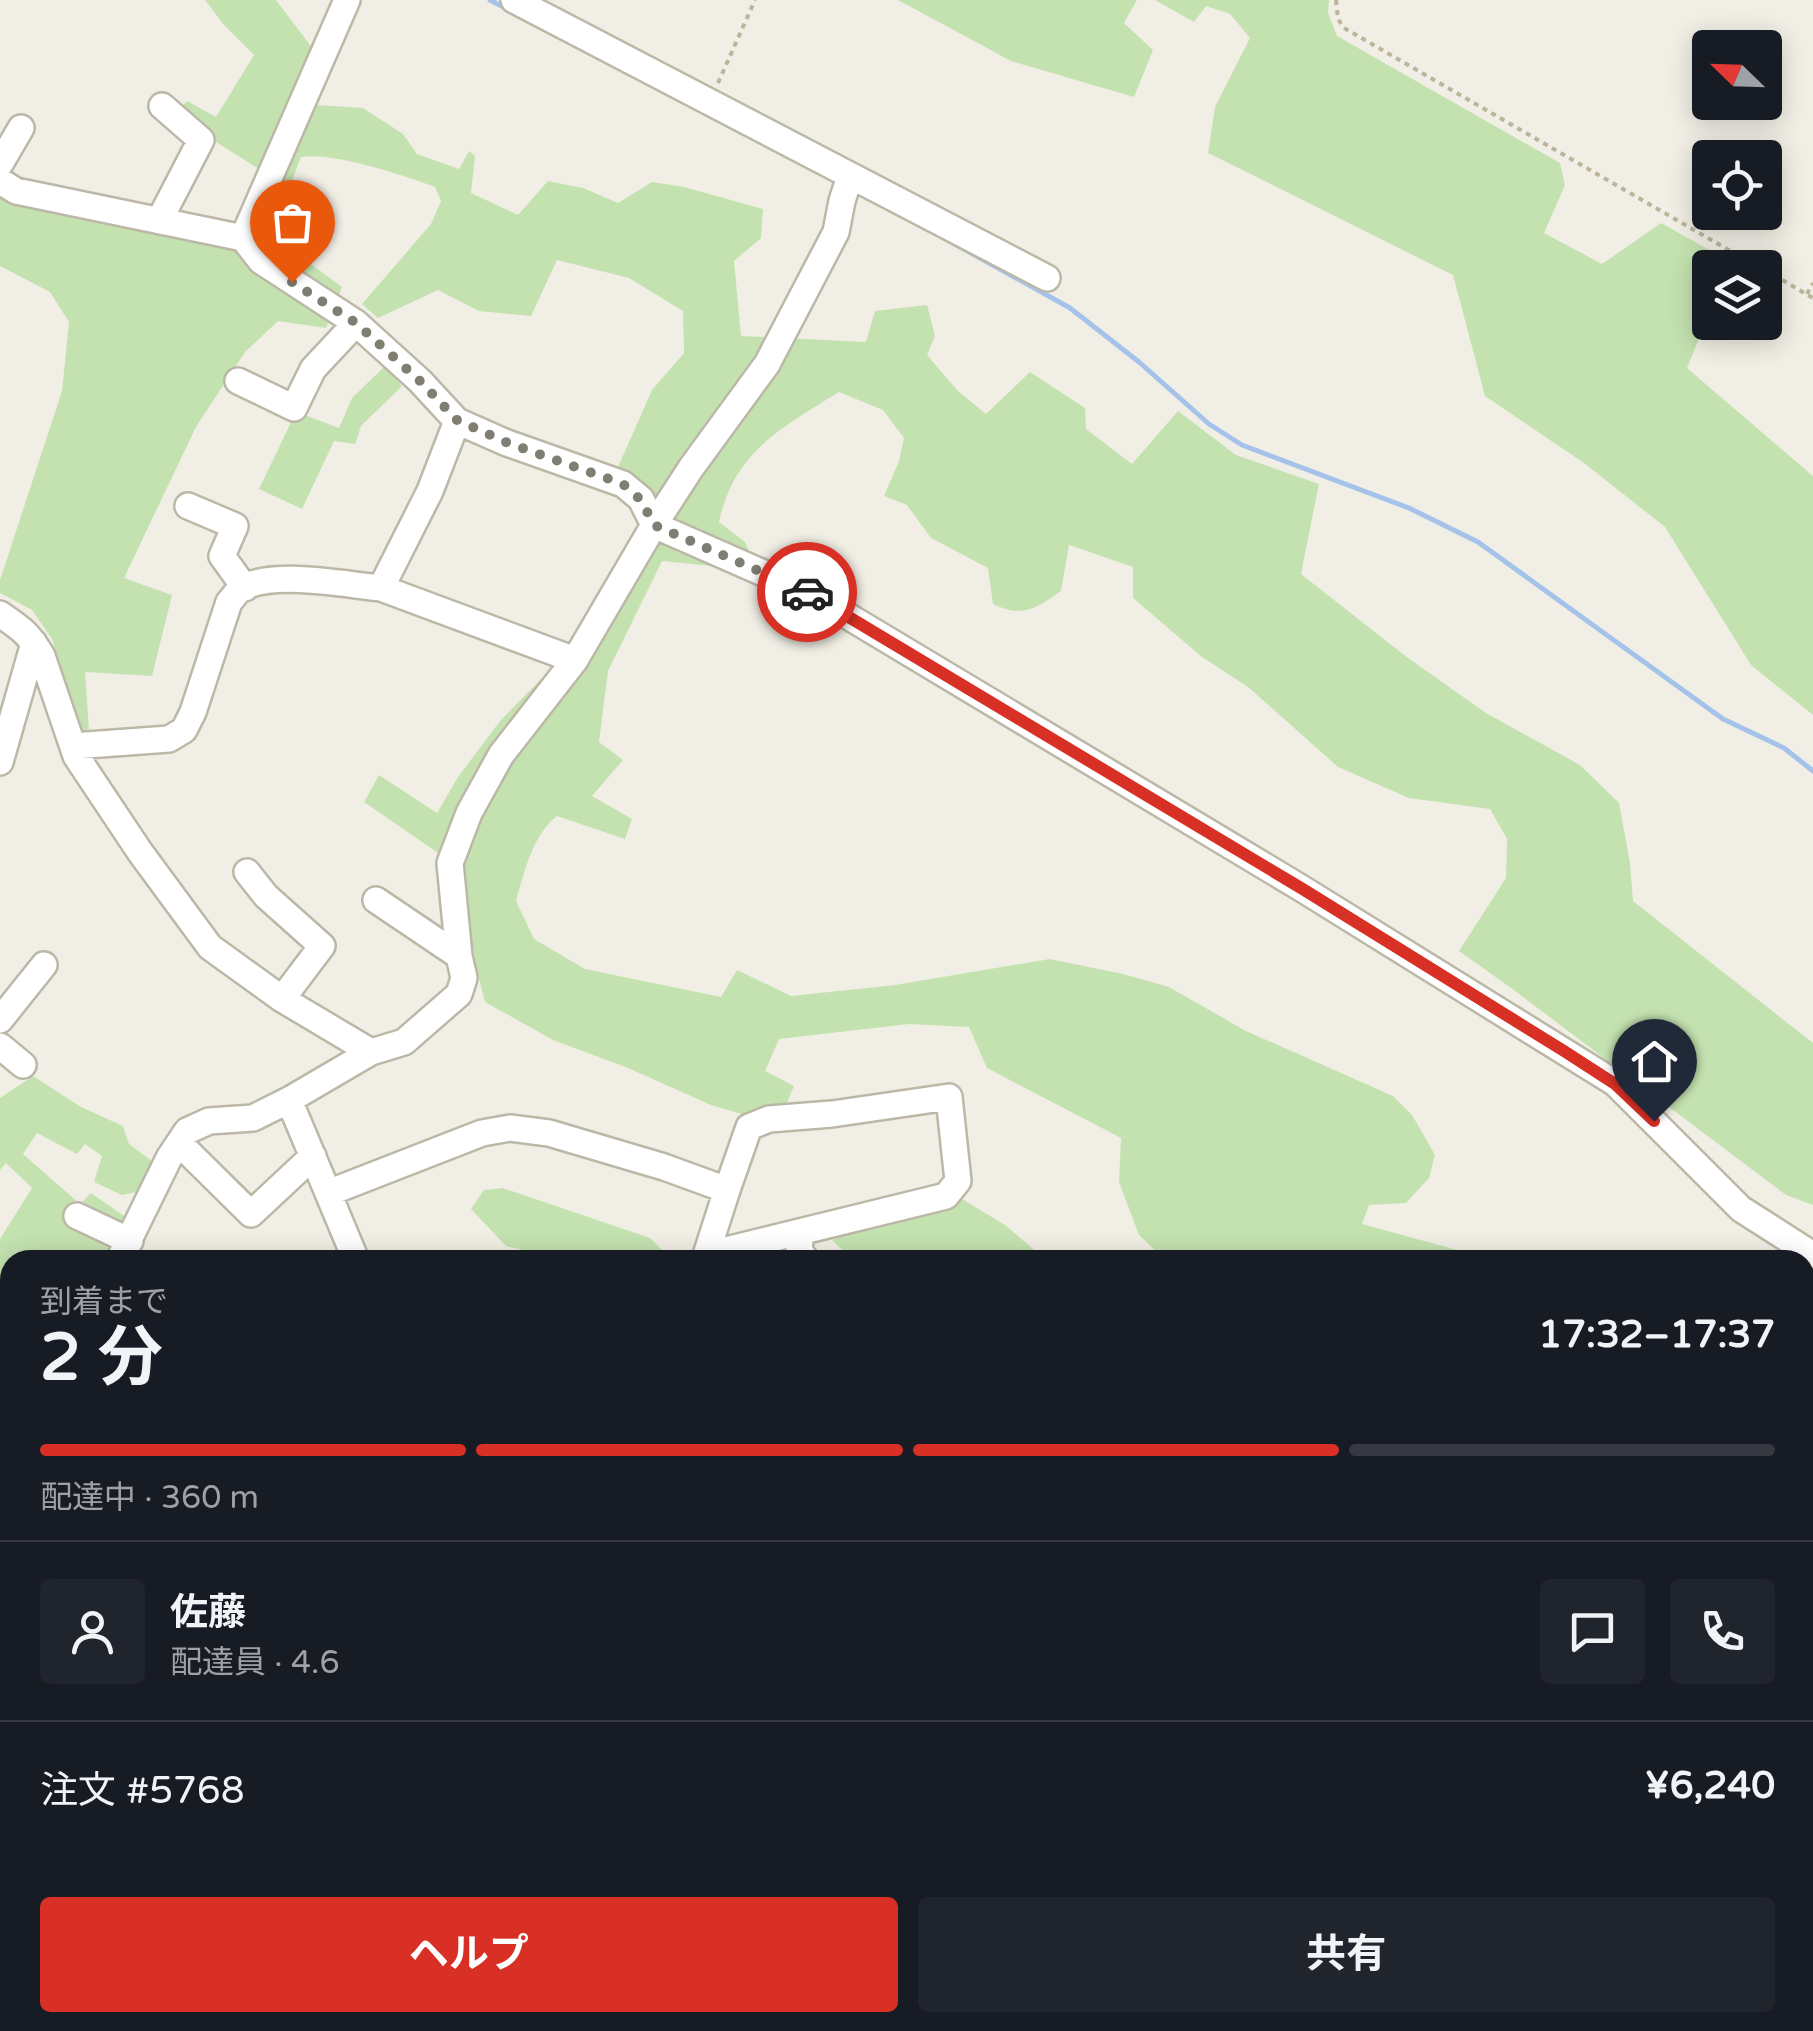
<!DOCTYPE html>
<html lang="ja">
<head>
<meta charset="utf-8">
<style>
	body { margin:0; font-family:"Varela Round","Noto Sans JP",sans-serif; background:#20242c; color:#f1f3f6; height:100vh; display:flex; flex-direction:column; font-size:38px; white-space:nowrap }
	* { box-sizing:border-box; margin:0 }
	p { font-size:32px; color:#9ea1a6 }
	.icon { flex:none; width:55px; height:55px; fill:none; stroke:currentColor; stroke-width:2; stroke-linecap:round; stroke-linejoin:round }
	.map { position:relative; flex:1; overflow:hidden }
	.drawer { position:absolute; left:0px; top:1250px; width:1815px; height:782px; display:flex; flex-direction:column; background:#171b24; border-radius:30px 30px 0 0; box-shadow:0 5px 25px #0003 }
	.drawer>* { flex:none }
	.needle { width:65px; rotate:293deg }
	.fabs { position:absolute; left:1692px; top:30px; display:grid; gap:20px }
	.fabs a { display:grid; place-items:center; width:90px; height:90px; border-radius:10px; background:#171b24; box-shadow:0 5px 25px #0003; font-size:50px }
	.pin { position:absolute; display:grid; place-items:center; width:85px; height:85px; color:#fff; margin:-102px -42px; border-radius:50% 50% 50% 0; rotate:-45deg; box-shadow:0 0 10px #0007 }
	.pin .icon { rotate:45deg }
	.courier { position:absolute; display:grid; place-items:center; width:100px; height:100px; margin:-50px; border:8px solid #d93025; border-radius:50%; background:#fff; color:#222; box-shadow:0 2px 12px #0007 }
	.head em { font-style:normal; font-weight:700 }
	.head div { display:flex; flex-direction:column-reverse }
	.head { display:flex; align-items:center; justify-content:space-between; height:170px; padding:0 40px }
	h1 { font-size:65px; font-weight:700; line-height:75px }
	.bar { display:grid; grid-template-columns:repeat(4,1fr); gap:15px 10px; align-content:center; height:120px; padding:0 40px }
	.bar i { height:12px; border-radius:8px; background:#363941 }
	.bar .active { background:#d93025 }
	.bar p { grid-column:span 4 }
	.line { display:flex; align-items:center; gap:25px; padding:0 40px; border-top:2px solid #363941 }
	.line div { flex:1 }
	.round { display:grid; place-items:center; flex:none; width:105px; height:105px; border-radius:10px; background:#20242c }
	.primary-button { display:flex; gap:20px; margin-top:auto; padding:20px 40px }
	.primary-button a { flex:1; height:115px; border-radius:10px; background:#d93025; color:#fff; font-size:40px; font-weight:700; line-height:115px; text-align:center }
	.primary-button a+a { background:#20242c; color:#f1f3f6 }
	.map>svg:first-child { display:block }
	.green { fill:#c4e2b0 }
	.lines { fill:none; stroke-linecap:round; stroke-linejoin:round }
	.stream { stroke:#a5c3ea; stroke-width:5 }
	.minor-casing { stroke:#bcb8a8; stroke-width:30 }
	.path { stroke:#bcb59b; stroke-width:4; stroke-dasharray:5 5; stroke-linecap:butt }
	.minor { stroke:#fff; stroke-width:25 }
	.done { stroke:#807d73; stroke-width:10; stroke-dasharray:0 18 }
	.route { stroke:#d93025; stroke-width:12 }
</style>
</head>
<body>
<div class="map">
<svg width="1813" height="2031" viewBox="0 0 1813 2031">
	<rect width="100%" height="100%" fill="#f1efe5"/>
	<path class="green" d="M205,0H276L313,49L262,171L213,140L179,109L187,101L216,117L254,55L224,25Z
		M898,0H1137L1124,23L1153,50L1134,97L1011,61Z
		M1155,0H1329L1328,13L1337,36L1560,163L1565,185L1544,233L1602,264L1661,223L1731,262L1729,267L1710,268V312L1687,368L1813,476V715L1751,665L1665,527L1584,463L1485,396L1453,275L1208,153L1215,107L1250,38L1230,14L1206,6L1194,22Z
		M318,105L363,108L403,134L417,154L459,169L469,151L475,156L471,193L518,215L548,181L583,188L618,203L652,182L684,187L763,209L761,238L734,261L741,336L866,342L875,311L927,305L935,336L927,355L958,391L986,414L1030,372L1085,408L1086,429L1132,464L1178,411L1236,455L1319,484L1301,574L1404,655L1486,713L1580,765L1619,803L1630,863L1633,901L1813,1043V1205L1786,1195L1511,988L1459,951L1506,878L1507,839L1490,809L1409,798L1338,767L1248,687L1202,657L1133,598V567L1069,545L1061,591C1036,609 1022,618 993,604L988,568L931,538L907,505L884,496L899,461L904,438L883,410L839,392C783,427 734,451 719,522L745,542L751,555L680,521L640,479L618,467L652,390L684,353L683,311L629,278L557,260L531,316L479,311L438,290L378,318L362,304L431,224L441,201L435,187C402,175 334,152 301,157L271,235L342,287L326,328L278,321L245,352L196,427L124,578L172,595L152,676L85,672L89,729L79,732L52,639L32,610L0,593V580L62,391L69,322L50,292L0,266V195L234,246L299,130Z
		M385,366L402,386L361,426L355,444L334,441L302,509L259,489L293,418L302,414L339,428L352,398Z
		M659,534L733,568L662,561L608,671L599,742L623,760L592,796L632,819L625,839L557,816C533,834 524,873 516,901L534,939L585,969L721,997L737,970L791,996L895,985L1050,959L1123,974L1169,987L1246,1031L1393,1096L1412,1115L1435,1155L1429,1178L1406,1203L1369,1205L1362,1224L1461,1251L1472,1260H1165L1139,1235L1119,1182L1121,1138L987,1068L969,1027L909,1024L779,1039L765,1071L794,1086L783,1112L745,1115L711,1105L628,1068L553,1040L485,1002L476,966L460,868L364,802L379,775L437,813L458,777L500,721L549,671L578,668Z
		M33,1076L81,1107L123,1126L129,1144L156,1164L145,1190L122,1195L94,1182L102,1156L85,1144L77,1154L37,1133L23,1154L80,1204L91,1193L130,1220L106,1260H10V1291L0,1279V1239L32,1188L6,1163L0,1170V1098Z
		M503,1188L650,1238L672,1260H556L544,1255L506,1246L471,1209L484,1190Z
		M959,1197L1005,1225L1046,1260H853L832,1240Z
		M1813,1552V1802L1805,1798V1558L1809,1559Z
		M1805,1908L1813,1915V2031H1711L1695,2025L1692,2031H1288V2023L1805,2022Z
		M401,2022L460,2023L469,2031H298L310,2025L388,2027Z
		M547,2022H880L881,2031H543Z
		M1038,2023H1267L1266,2031H1058Z"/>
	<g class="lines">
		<path class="stream" d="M490,0L509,10
			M944,238L1070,308L1139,362L1209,424L1242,445L1409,508L1478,542L1723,719L1784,748L1813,771"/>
		<defs>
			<path id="minor" d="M514,0L1047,278
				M0,164L21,128
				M0,181L16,191L243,238L261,261L356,323L420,381L457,421L507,443L623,484L641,499L654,525L811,594L1301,888L1615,1083L1741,1209L1813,1255
				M159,221L201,140L162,106
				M243,238L347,0
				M238,381L294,408L313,369L356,323
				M188,506L235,526L222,556L245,588
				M381,588L575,660
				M0,614C22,629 28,633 42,656L76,756L140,852L210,947L282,999L371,1052
				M73,746L169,739L184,730L193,712L229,602C231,600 238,591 239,590C269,569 346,585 381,588L430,491L457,421
				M0,762L34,643
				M247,872L266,896L322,946L282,999
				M459,956L450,863L469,813L501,755L575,660L654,525L691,468L767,364L836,232L842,201L850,176
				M0,1020L44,965
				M0,1046L23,1065
				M289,1100L328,1193L482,1133L510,1128L549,1133L664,1167L727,1190L749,1127L769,1119L832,1114L949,1097L958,1181L946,1196L706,1255L727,1190
				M179,1143L251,1214L313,1156
				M328,1193L356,1260
				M77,1216L130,1241
				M801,1232L799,1250L806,1260
				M119,1260L169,1158L187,1131L209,1121L253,1118L289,1100L371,1052L404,1042L459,994L464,978L459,956L376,900
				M0,1354L10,1349
				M0,1373L10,1372
				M0,1397L10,1407
				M0,1617L10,1608
				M0,1674L10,1671
				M0,1861L10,1845
				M0,1975L10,1978
				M153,2022L194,2028L248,2022
				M471,2022L480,2031
				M1278,2022V2031"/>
		</defs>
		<use href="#minor" class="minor-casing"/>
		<path class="path" d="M1336,0L1338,19L1344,28L1760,268
			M718,83L755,0
			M1765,270L1813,298
			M1807,294L1813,283"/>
		<use href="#minor" class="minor"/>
	</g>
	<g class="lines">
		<path class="done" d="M292,282L356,323L420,381L457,420L508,443L623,484L641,500L654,525L807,592"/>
		<path class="route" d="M807,592L1301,888L1564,1051L1615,1084L1654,1121"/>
	</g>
</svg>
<div class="fabs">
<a><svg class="needle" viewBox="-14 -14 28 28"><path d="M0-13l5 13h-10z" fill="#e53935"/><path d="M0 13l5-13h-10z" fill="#9ea1a6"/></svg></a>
<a><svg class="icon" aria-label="locate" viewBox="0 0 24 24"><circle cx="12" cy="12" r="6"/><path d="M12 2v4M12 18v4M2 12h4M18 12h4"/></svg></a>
<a><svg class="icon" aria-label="layers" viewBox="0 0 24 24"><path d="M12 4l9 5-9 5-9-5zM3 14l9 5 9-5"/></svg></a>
</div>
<div class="pin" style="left:292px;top:282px;background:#ea580c"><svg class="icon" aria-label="bag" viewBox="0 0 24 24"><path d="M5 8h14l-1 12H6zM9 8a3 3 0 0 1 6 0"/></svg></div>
<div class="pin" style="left:1654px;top:1121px;background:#1f2937"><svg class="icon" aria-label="home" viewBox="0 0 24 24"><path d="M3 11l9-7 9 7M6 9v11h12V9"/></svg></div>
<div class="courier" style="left:807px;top:592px"><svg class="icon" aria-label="car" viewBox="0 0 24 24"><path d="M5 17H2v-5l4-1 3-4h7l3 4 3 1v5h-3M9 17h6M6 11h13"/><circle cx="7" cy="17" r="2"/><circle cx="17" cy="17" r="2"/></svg></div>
<section class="drawer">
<div class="head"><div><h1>2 分</h1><p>到着まで</p></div><em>17:32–17:37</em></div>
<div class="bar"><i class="active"></i><i class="active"></i><i class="active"></i><i></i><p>配達中 · 360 m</p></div>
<div class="line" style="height:180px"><a class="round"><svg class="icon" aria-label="person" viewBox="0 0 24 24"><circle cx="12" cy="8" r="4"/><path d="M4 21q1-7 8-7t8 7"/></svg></a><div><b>佐藤</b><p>配達員 · 4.6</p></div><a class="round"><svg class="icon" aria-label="chat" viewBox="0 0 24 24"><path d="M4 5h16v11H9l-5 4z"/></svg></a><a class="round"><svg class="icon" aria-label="phone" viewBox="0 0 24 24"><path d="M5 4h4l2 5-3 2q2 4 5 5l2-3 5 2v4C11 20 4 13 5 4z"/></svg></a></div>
<div class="line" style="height:130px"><div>注文 #5768</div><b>¥6,240</b></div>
<div class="primary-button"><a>ヘルプ</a><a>共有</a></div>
</section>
</div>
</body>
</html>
